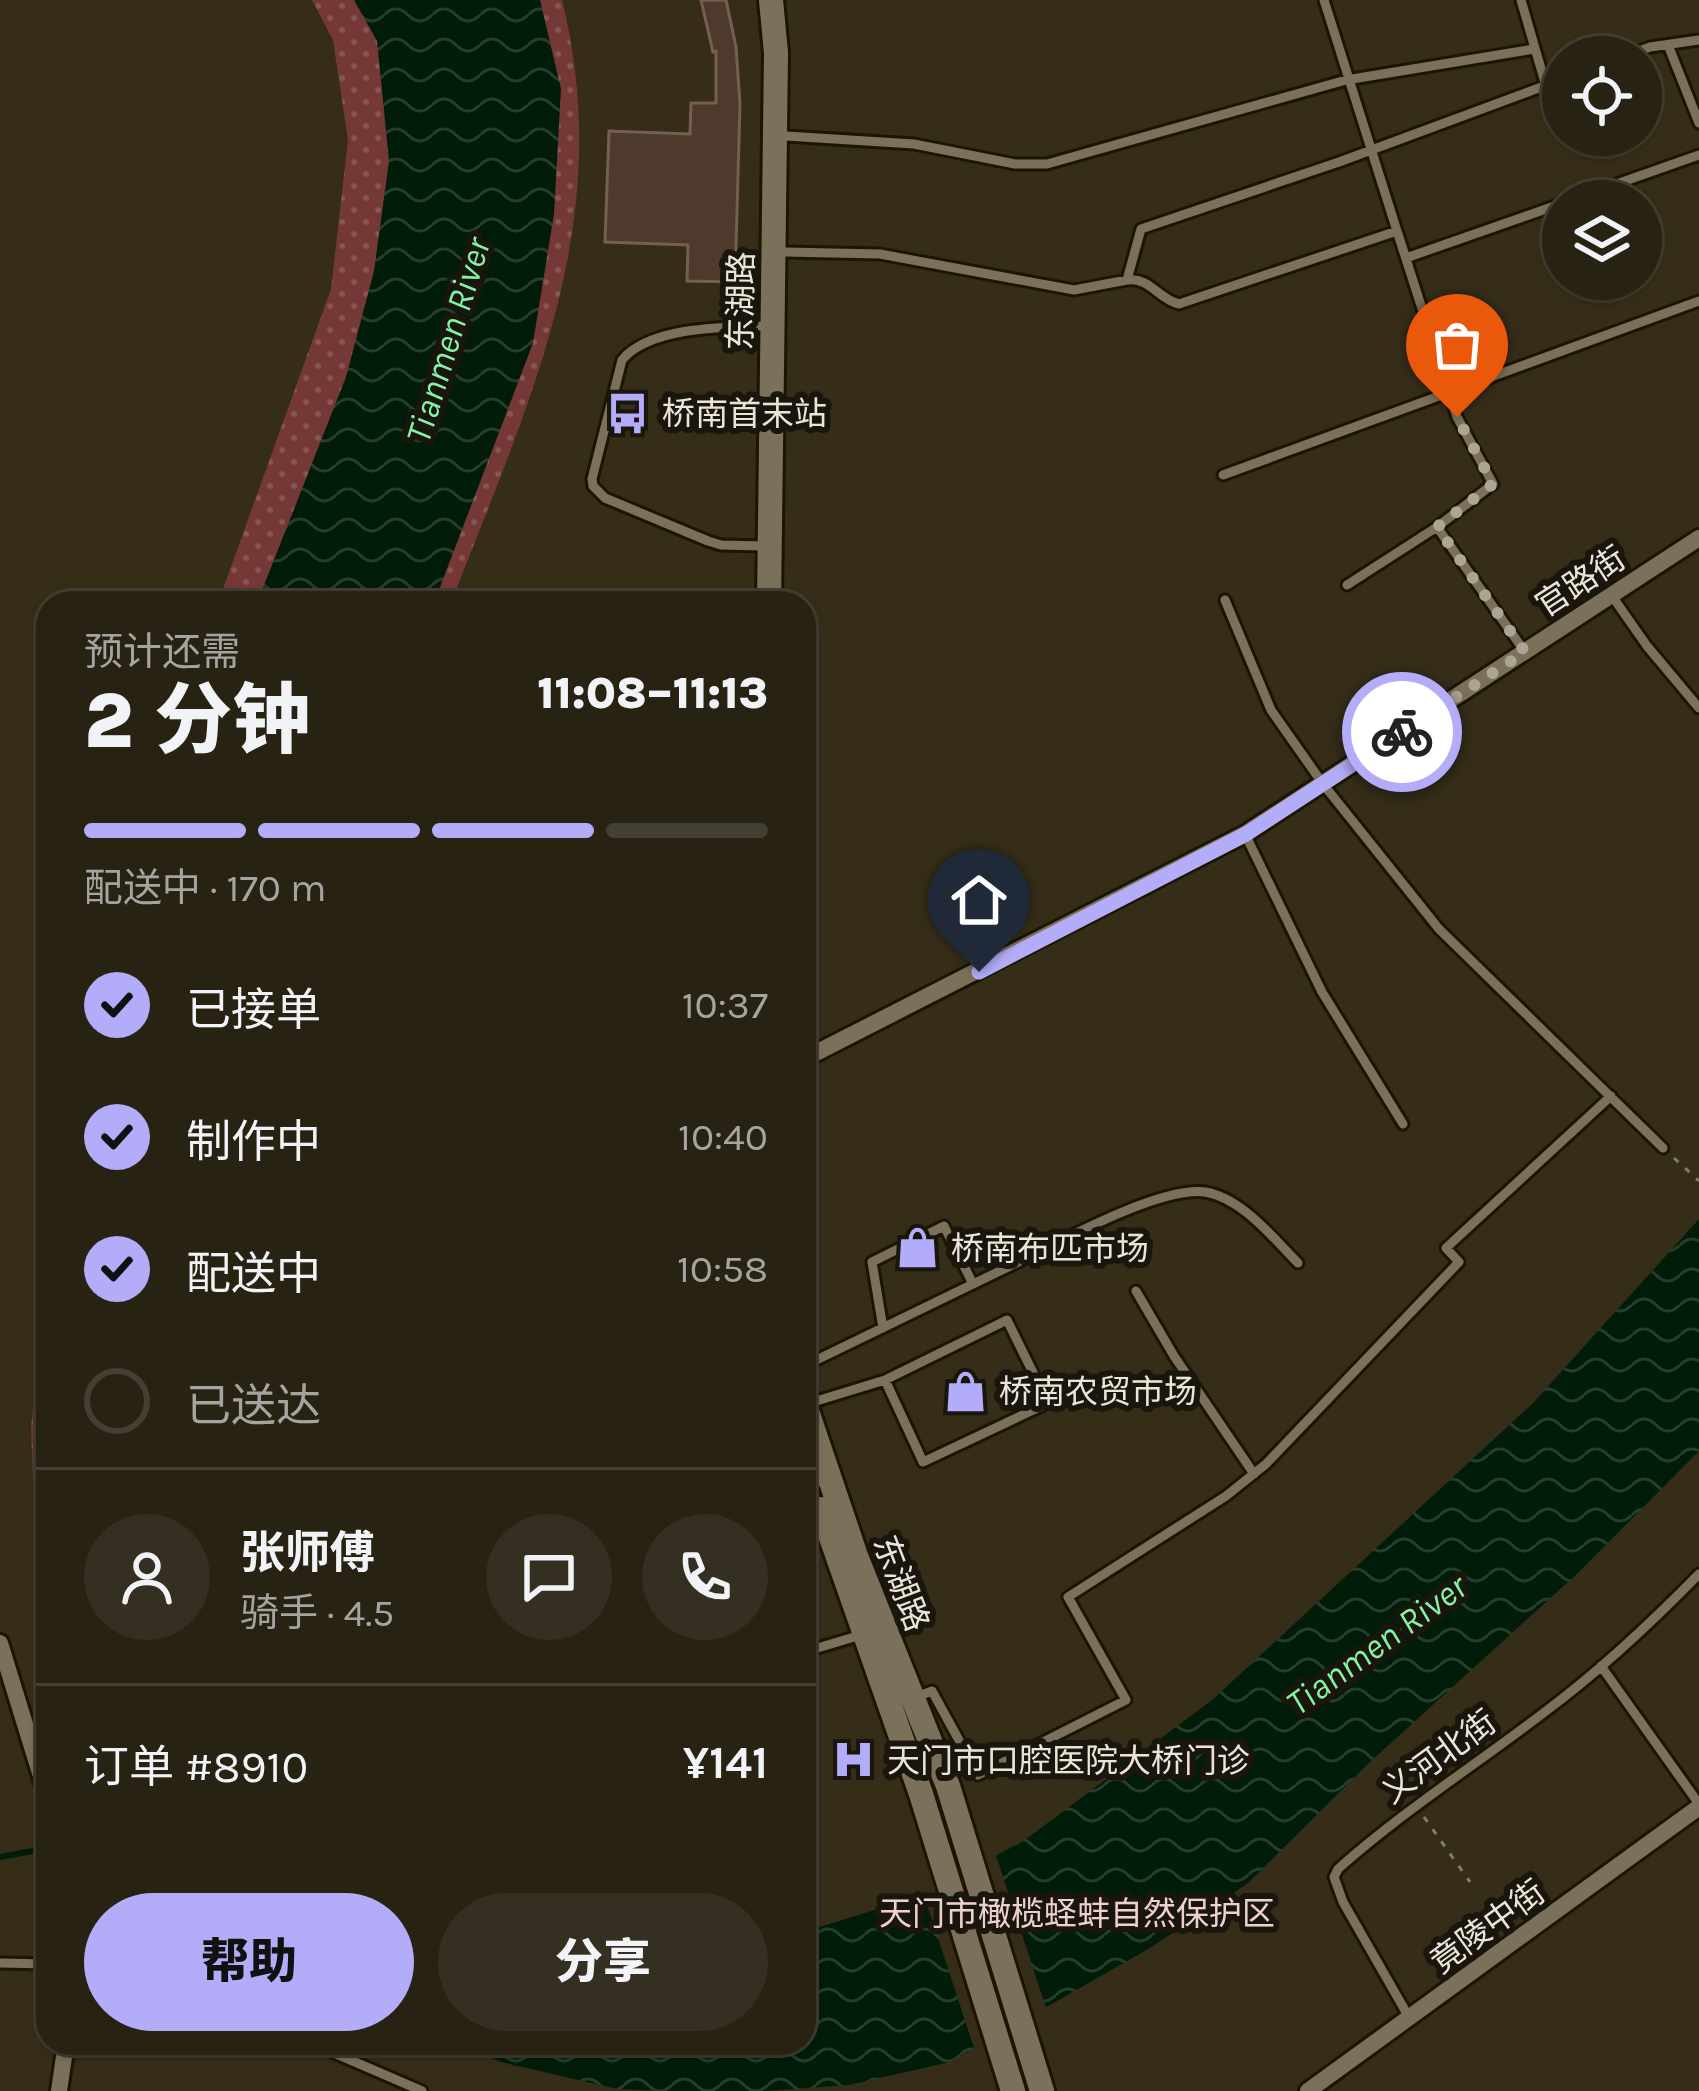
<!DOCTYPE html>
<html lang="zh">
<head>
<meta charset="utf-8">
<style>
	body { margin:0; font-family:Karla,"Noto Sans SC",sans-serif; background:#342f21; color:#f1f3f6; height:100vh; display:flex; flex-direction:column; font-size:45px; white-space:nowrap }
	* { box-sizing:border-box; margin:0 }
	p { font-size:39px; color:#a5a4a0 }
	.icon { flex:none; width:66px; height:66px; fill:none; stroke:currentColor; stroke-width:2; stroke-linecap:round; stroke-linejoin:round }
	.map { position:relative; flex:1; overflow:hidden }
	.sheet { position:absolute; left:36px; top:591px; width:780px; height:1464px; display:flex; flex-direction:column; background:#282213; border-radius:36px; box-shadow:0 3px 9px #0004,0 0 0 3px #443f33 }
	.sheet>* { flex:none }
	.fabs { position:absolute; left:1542px; top:36px; display:grid; gap:24px }
	.fabs a { display:grid; place-items:center; width:120px; height:120px; border-radius:50%; background:#282213; box-shadow:0 3px 9px #0004,0 0 0 3px #443f33; font-size:60px }
	.pin { position:absolute; display:grid; place-items:center; width:102px; height:102px; color:#fff; margin:-123px -51px; border-radius:50% 50% 50% 0; rotate:-45deg; box-shadow:0 0 12px #0007 }
	.pin .icon { rotate:45deg }
	.courier { position:absolute; display:grid; place-items:center; width:120px; height:120px; margin:-60px; border:9px solid #b3adf9; border-radius:50%; background:#fff; color:#222; box-shadow:0 3px 15px #0007 }
	.summary em { font-style:normal; font-weight:800 }
	.summary div { display:flex; flex-direction:column-reverse }
	.summary { display:flex; align-items:center; justify-content:space-between; height:204px; padding:0 48px }
	h1 { font-size:78px; font-weight:800; line-height:90px }
	.bar { display:grid; grid-template-columns:repeat(4,1fr); gap:18px 12px; align-content:center; height:144px; padding:0 48px }
	.bar i { height:15px; border-radius:9px; background:#443f33 }
	.bar .current { background:#b3adf9 }
	.bar p { grid-column:span 4 }
	.line { display:flex; align-items:center; gap:30px; padding:0 48px; border-top:3px solid #443f33 }
	.line div { flex:1 }
	.round { display:grid; place-items:center; flex:none; width:126px; height:126px; border-radius:63px; background:#342f21 }
	ol { padding:0 48px; list-style:none }
	li { display:flex; align-items:center; gap:36px; height:132px }
	li p { margin-inline-start:auto }
	li .icon { padding:12px; border-radius:50%; background:#b3adf9; color:#111; stroke-width:4 }
	li:last-child { color:#a5a4a0 }
	li i { width:66px; height:66px; border:6px solid #443f33; border-radius:50% }
	.button { display:flex; gap:24px; margin-top:auto; padding:24px 48px }
	.button a { flex:1; height:138px; border-radius:72px; background:#b3adf9; color:#111; font-size:48px; font-weight:800; line-height:138px; text-align:center }
	.button a+a { background:#342f21; color:#f1f3f6 }
	.map>svg:first-child { display:block }
	.park { fill:url(#park-dots) }
	.water { fill:url(#water-waves) }
	.pier { fill:#362d19 }
	.lines { fill:none; stroke-linecap:round; stroke-linejoin:round }
	.stream { stroke:#011d0a; stroke-width:6 }
	.building { fill:#4e3a2d; stroke:#745f51; stroke-width:3 }
	.lane-casing { stroke:#1d1503; stroke-width:15 }
	.street-casing { stroke:#1d1503; stroke-width:22 }
	.secondary-casing { stroke:#1d1503; stroke-width:30 }
	.path { stroke:#847c6b; stroke-width:3; stroke-dasharray:6 9; stroke-linecap:butt }
	.lane { stroke:#7b715b; stroke-width:9 }
	.street { stroke:#7b715b; stroke-width:16 }
	.secondary { stroke:#7b715b; stroke-width:24 }
	.done { stroke:#aca596; stroke-width:12; stroke-dasharray:0 21.6 }
	.route { stroke:#b3adf9; stroke-width:15 }
	.labels { text-anchor:middle; stroke-width:12; stroke-linejoin:round; paint-order:stroke }
	.street-label { font-size:33px; fill:#ebe5d9; stroke:#1a160d }
	.poi-label { font-size:33px; fill:#ebe5d9; stroke:#1a160d; text-anchor:start }
	.park-label { font-size:33px; fill:#edd1cf; stroke:#1a160d }
	.water-label { font-size:36px; font-style:italic; fill:#7ff5a3; stroke:#1a160d }
</style>
</head>
<body>
<div class="map">
<svg width="1699" height="2091" viewBox="0 0 1699 2091">
	<defs>
		<pattern id="park-dots" width="8" height="8" patternUnits="userSpaceOnUse" patternTransform="scale(3)"><rect width="8" height="8" fill="#743937"/><path d="M2 2h.1M6 6h.1" fill="none" stroke="#885653" stroke-width="1.8" stroke-linecap="round"/></pattern>
		<pattern id="water-waves" width="16" height="10" patternUnits="userSpaceOnUse" patternTransform="scale(3)"><rect width="16" height="10" fill="#011d0a"/><path d="M0 5q4-4 8 0t8 0" fill="none" stroke="#263e2d"/></pattern>
	</defs>
	<rect width="100%" height="100%" fill="#362d19"/>
	<path class="park" d="M312,0H562C617,223 529,400 451,603H218L331,289L348,140L333,40Z
		M48,1233V1609L37,1577L31,1429Z"/>
	<path class="water" d="M354,0H540L561,89L554,214L533,343L434,603H257L346,377L374,271L389,161L377,41Z
		M1699,1219V1451L1578,1573L1370,1762L1247,1884L1150,1948L950,2062L849,2085L767,2091H668L617,2089L501,2062L454,2043H804V1932L912,1898L1022,1842L1212,1700L1532,1404Z"/>
	<path class="pier" d="M994,1849L1048,2014L976,2054L921,1886Z"/>
	<g class="lines">
		<path class="stream" d="M0,1857L48,1848"/>
	</g>
	<path class="building" d="M701,0H726L736,47L740,104L735,282L687,281L688,245L605,242L609,131L690,134L691,103H716V51L713,52Z"/>
	<g class="lines">
		<defs>
			<path id="lane" d="M1521,0L1546,86
				M1668,45L1699,123
				M1623,57L1650,47L1699,40
				M786,136L914,144L1015,164H1047L1346,80L1534,49
				M1568,201L1699,155
				M785,252L880,254L1074,290L1127,280L1141,229L1339,162L1563,79
				M1406,258L1563,203
				M1127,280C1150,277 1158,299 1179,304L1397,231L1324,0
				M768,326C727,327 650,326 622,360L592,479L593,486L605,498L708,541L721,545L769,546
				M1223,475L1699,301
				M1437,527L1525,652
				M1347,585L1437,527L1493,484L1457,417L1397,231
				M1612,596L1647,646L1699,708
				M1225,600L1271,710L1323,784L1439,929L1663,1148
				M1245,834L1322,992L1403,1124
				M1136,1291L1174,1356L1254,1474
				M883,1328L872,1262L944,1226L973,1284
				M804,1366C870,1334 936,1302 1002,1270C1048,1248 1157,1186 1205,1192C1242,1198 1273,1238 1298,1263
				M810,1403L885,1380L1007,1320L1048,1403L923,1462L885,1380
				M804,1486L828,1478
				M804,1652L861,1635
				M1601,1666L1699,1804
				M916,1697L932,1691L978,1775L1126,1700L1068,1597L1226,1496L1266,1464L1459,1262L1446,1248L1611,1096
				M0,1963L48,1964
				M1410,2019L1343,1902L1334,1877L1338,1869C1403,1811 1477,1764 1546,1711C1601,1670 1651,1623 1699,1574
				M311,2043L422,2091"/>
			<path id="street" d="M804,1059L1245,834L1699,538
				M0,1643L48,1799
				M59,2091L66,2043
				M1308,2091L1699,1807"/>
			<path id="secondary" d="M769,603L776,53L771,0
				M804,1402L856,1556L948,1786L1042,2091
				M821,1509L921,1794L1013,2091"/>
		</defs>
		<use href="#lane" class="lane-casing"/>
		<use href="#street" class="street-casing"/>
		<use href="#secondary" class="secondary-casing"/>
		<path class="path" d="M1674,1158L1699,1181
			M1424,1817L1470,1882"/>
		<use href="#lane" class="lane"/>
		<use href="#street" class="street"/>
		<use href="#secondary" class="secondary"/>
	</g>
	<g class="lines">
		<path class="done" d="M1402,732L1525,652L1437,527L1493,484L1457,417"/>
		<path class="route" d="M979,972L1246,834L1402,732"/>
	</g>
	<defs>
		<symbol id="bus-bare" viewBox="-9 -9 18 18"><path d="M-5-6H5V4H4V6H2V4H-2V6H-4V4H-5ZM-3.5-4V0h7V-4ZM-3.5 1.2v1.5H-2V1.2ZM2 1.2v1.5H3.5V1.2Z" fill="#b3adf9" stroke="#1a160d" stroke-width="2.5" paint-order="stroke"/></symbol>
		<symbol id="shop-bare" viewBox="-9 -9 18 18"><path d="M-5-2.5h2.3a2.7 3.5 0 0 1 5.4 0H5L5.5 6h-11ZM-1.5-2.5h3a1.5 2.3 0 0 0-3 0Z" fill="#b3adf9" stroke="#1a160d" stroke-width="2.5" paint-order="stroke"/></symbol>
		<symbol id="hospital-bare" viewBox="-9 -9 18 18"><path d="M-5-5h3v3.5h4V-5h3V5h-3V1.5h-4V5h-3Z" fill="#b3adf9" stroke="#1a160d" stroke-width="2.5" paint-order="stroke"/></symbol>
	</defs>
	<g fill-rule="evenodd">
		<use href="#bus-bare" x="598" y="384" width="59" height="59"/>
		<use href="#shop-bare" x="888" y="1218" width="59" height="59"/>
		<use href="#shop-bare" x="936" y="1362" width="59" height="59"/>
		<use href="#hospital-bare" x="824" y="1730" width="59" height="59"/>
	</g>
	<g class="labels">
		<g class="street-label">
			<text transform="translate(740 301) rotate(-89)" y="12">东湖路</text>
			<text transform="translate(1580 581) rotate(-33)" y="12">官路街</text>
			<text transform="translate(902 1583) rotate(69)" y="12">东湖路</text>
			<text transform="translate(1438 1756) rotate(-36)" y="12">义河北街</text>
			<text transform="translate(1487 1926) rotate(-36)" y="12">竟陵中街</text>
		</g>
		<g class="poi-label">
			<text x="662" y="425">桥南首末站</text>
			<text x="951" y="1260">桥南布匹市场</text>
			<text x="999" y="1403">桥南农贸市场</text>
			<text x="887" y="1772">天门市口腔医院大桥门诊</text>
		</g>
		<g class="park-label">
			<text x="1077" y="1925">天门市橄榄蛏蚌自然保护区</text>
		</g>
		<g class="water-label">
			<text transform="translate(447 340) rotate(-73)" y="13">Tianmen River</text>
			<text transform="translate(1376 1644) rotate(-36)" y="13">Tianmen River</text>
		</g>
	</g>
</svg>
<div class="fabs">
<a><svg class="icon" aria-label="locate" viewBox="0 0 24 24"><circle cx="12" cy="12" r="6"/><path d="M12 2v4M12 18v4M2 12h4M18 12h4"/></svg></a>
<a><svg class="icon" aria-label="layers" viewBox="0 0 24 24"><path d="M12 4l9 5-9 5-9-5zM3 14l9 5 9-5"/></svg></a>
</div>
<div class="pin" style="left:1457px;top:417px;background:#ea580c"><svg class="icon" aria-label="bag" viewBox="0 0 24 24"><path d="M5 8h14l-1 12H6zM9 8a3 3 0 0 1 6 0"/></svg></div>
<div class="pin" style="left:979px;top:972px;background:#1f2937"><svg class="icon" aria-label="home" viewBox="0 0 24 24"><path d="M3 11l9-7 9 7M6 9v11h12V9"/></svg></div>
<div class="courier" style="left:1402px;top:732px"><svg class="icon" aria-label="bike" viewBox="0 0 24 24"><circle cx="6" cy="16" r="4"/><circle cx="18" cy="16" r="4"/><path d="M6 16l4-8h5l3 8M10 8l3 8H6M13 5h3"/></svg></div>
<section class="sheet">
<div class="summary"><div><h1>2 分钟</h1><p>预计还需</p></div><em>11:08–11:13</em></div>
<div class="bar"><i class="current"></i><i class="current"></i><i class="current"></i><i></i><p>配送中 · 170 m</p></div>
<ol>
<li><svg class="icon" aria-label="check" viewBox="0 0 24 24"><path d="M5 12l5 5 9-10"/></svg>已接单<p>10:37</p></li>
<li><svg class="icon" aria-label="check" viewBox="0 0 24 24"><path d="M5 12l5 5 9-10"/></svg>制作中<p>10:40</p></li>
<li><svg class="icon" aria-label="check" viewBox="0 0 24 24"><path d="M5 12l5 5 9-10"/></svg>配送中<p>10:58</p></li>
<li><i></i>已送达</li>
</ol>
<div class="line" style="height:216px"><a class="round"><svg class="icon" aria-label="person" viewBox="0 0 24 24"><circle cx="12" cy="8" r="4"/><path d="M4 21q1-7 8-7t8 7"/></svg></a><div><b>张师傅</b><p>骑手 · 4.5</p></div><a class="round"><svg class="icon" aria-label="chat" viewBox="0 0 24 24"><path d="M4 5h16v11H9l-5 4z"/></svg></a><a class="round"><svg class="icon" aria-label="phone" viewBox="0 0 24 24"><path d="M5 4h4l2 5-3 2q2 4 5 5l2-3 5 2v4C11 20 4 13 5 4z"/></svg></a></div>
<div class="line" style="height:156px"><div>订单 #8910</div><b>¥141</b></div>
<div class="button"><a>帮助</a><a>分享</a></div>
</section>
</div>
</body>
</html>
